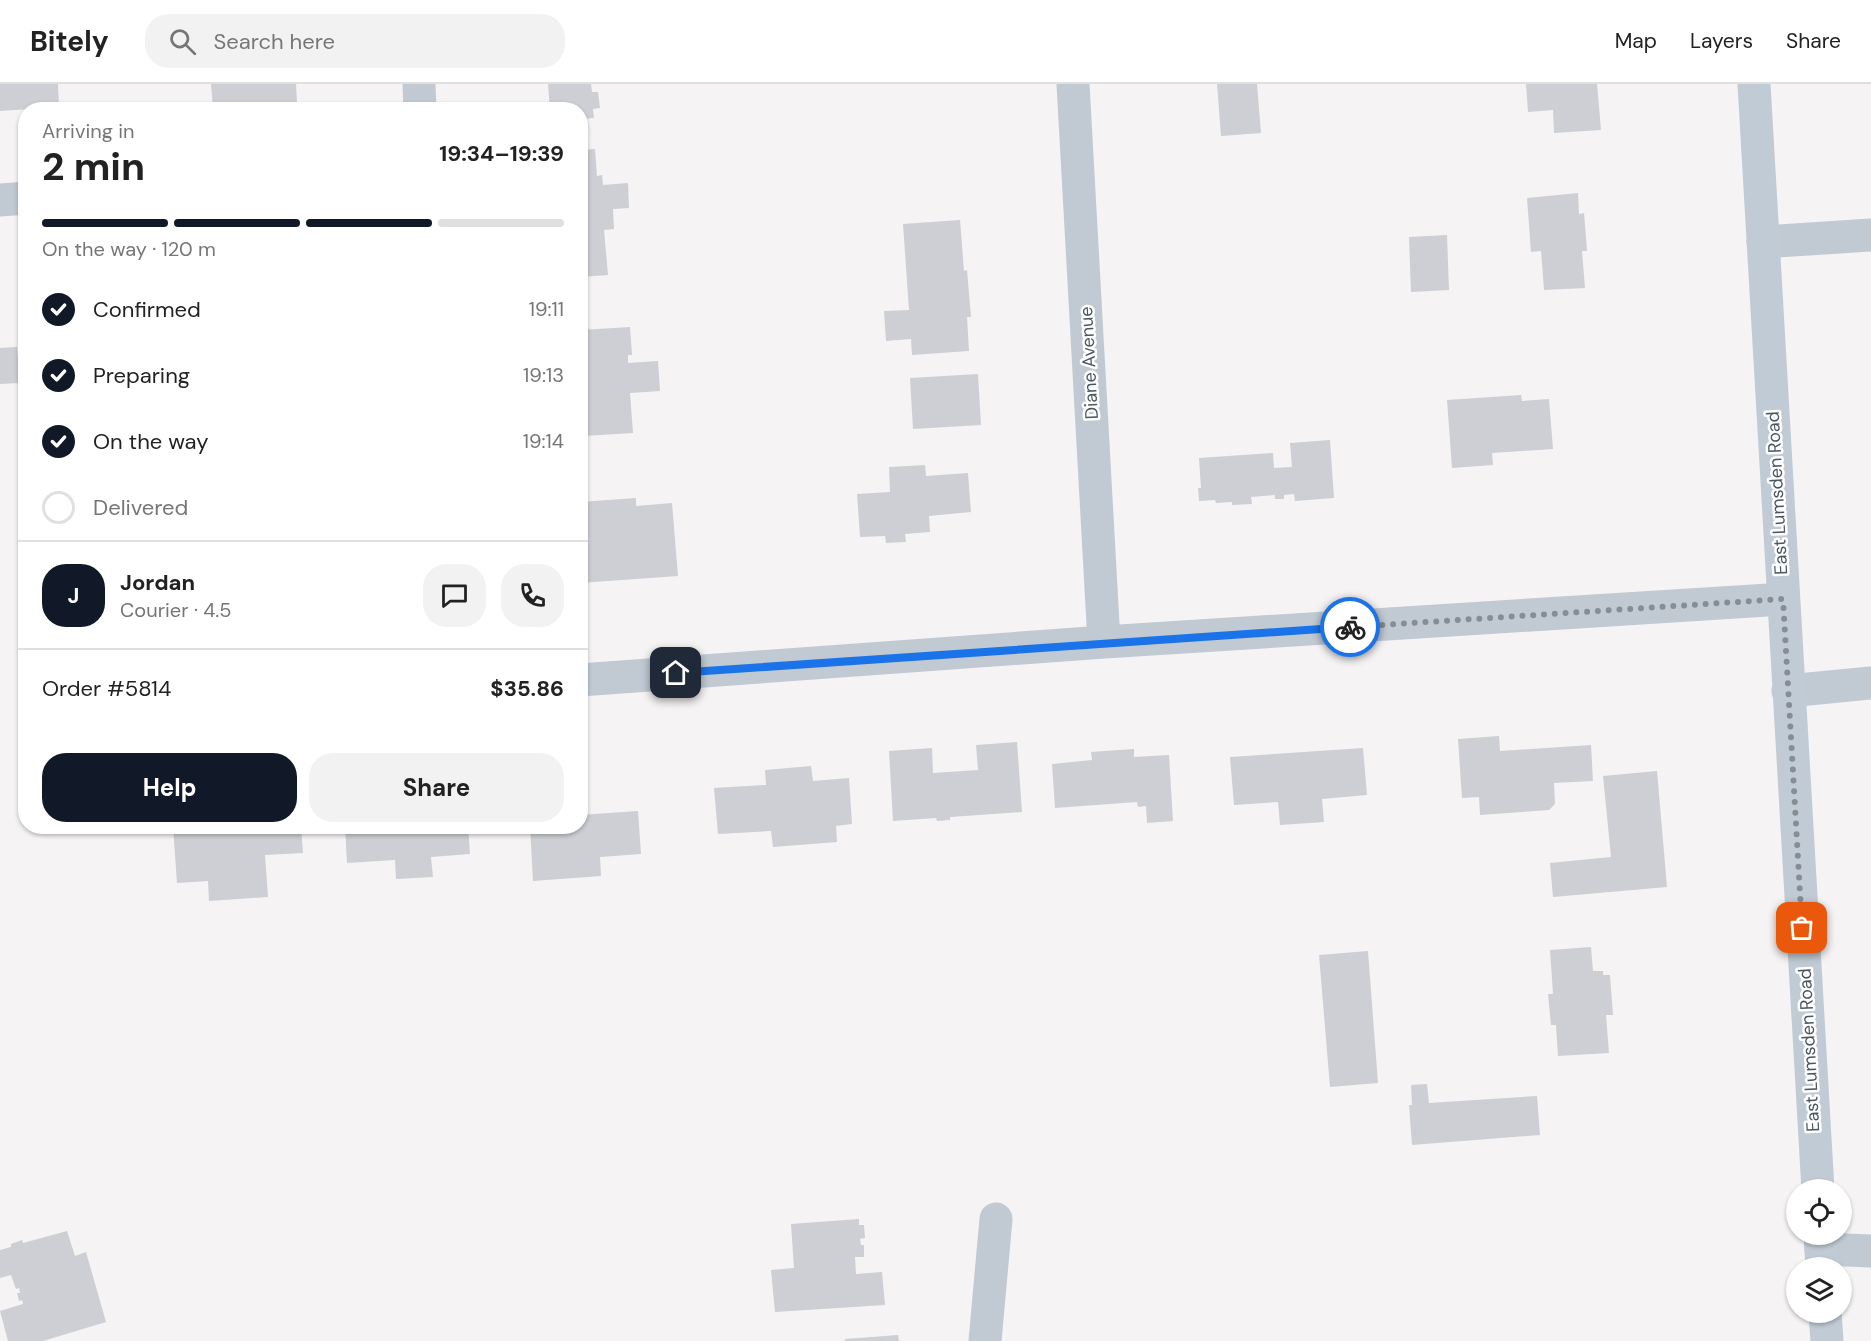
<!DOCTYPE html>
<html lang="en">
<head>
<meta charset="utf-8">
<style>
	body { margin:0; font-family:"DM Sans",sans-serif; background:#f2f2f2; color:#222; height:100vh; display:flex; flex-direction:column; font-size:22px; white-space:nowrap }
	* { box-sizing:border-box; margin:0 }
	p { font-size:20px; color:#767676 }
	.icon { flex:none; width:33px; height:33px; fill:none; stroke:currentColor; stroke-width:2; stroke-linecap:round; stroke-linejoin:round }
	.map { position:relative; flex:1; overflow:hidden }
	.sheet { position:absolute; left:18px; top:18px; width:570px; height:732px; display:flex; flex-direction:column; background:#fff; border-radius:24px; box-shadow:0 2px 4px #0004 }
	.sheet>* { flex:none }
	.buttons { position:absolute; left:1786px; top:1095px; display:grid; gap:12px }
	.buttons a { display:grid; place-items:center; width:66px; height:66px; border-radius:50%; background:#fff; box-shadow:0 2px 4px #0004; font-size:30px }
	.pin { position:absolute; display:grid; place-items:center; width:51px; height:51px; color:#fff; margin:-26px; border-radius:12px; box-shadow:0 3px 9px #0006 }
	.courier { position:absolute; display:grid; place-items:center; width:60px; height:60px; margin:-30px; border:4px solid #1a73e8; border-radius:50%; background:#fff; color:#222; box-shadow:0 2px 8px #0007 }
	.overview em { font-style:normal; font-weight:700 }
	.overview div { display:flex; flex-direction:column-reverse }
	.overview { display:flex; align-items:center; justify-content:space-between; height:102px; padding:0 24px }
	h1 { font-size:39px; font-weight:700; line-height:45px }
	.bar { display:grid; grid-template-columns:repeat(4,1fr); gap:9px 6px; align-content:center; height:72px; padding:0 24px }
	.bar i { height:8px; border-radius:4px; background:#e0e0e0 }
	.bar .current { background:#111827 }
	.bar p { grid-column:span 4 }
	.line { display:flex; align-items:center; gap:15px; padding:0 24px; border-top:2px solid #e0e0e0 }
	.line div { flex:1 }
	.round { display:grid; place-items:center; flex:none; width:63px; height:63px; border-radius:24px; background:#f2f2f2 }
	ol { padding:0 24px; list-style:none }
	li { display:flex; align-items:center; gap:18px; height:66px }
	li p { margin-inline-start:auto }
	li .icon { padding:6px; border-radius:50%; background:#111827; color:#fff; stroke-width:4 }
	li:last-child { color:#767676 }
	li i { width:33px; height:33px; border:3px solid #e0e0e0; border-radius:50% }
	.primary-button { display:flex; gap:12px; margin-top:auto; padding:12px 24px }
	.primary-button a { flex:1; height:69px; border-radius:24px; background:#111827; color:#fff; font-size:24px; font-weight:700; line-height:69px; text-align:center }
	.primary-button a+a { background:#f2f2f2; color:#222 }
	header { display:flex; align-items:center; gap:36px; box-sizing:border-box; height:84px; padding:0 30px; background:#fff; border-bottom:2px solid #e0e0e0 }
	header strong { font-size:28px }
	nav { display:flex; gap:33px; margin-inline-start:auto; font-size:21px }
	.search { width:420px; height:54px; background:#f2f2f2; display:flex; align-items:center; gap:15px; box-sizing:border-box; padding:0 21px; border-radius:24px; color:#767676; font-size:22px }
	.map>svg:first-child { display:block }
	.building { fill:#cdcfd5 }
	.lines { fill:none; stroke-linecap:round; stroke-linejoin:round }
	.street { stroke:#c1cad2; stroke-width:33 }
	.secondary { stroke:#c1cbd6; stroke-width:33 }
	.done { stroke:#868d94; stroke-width:6; stroke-dasharray:0 10.8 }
	.route { stroke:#1a73e8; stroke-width:8 }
	.labels { text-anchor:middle; stroke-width:5; stroke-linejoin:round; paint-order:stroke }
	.street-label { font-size:18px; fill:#4a5661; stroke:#fff }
</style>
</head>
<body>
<header>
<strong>Bitely</strong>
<div class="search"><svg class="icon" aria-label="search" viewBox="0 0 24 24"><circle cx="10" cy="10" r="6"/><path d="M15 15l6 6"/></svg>Search here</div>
<nav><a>Map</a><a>Layers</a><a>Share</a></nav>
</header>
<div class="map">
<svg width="1871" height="1257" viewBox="0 0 1871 1257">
	<rect width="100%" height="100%" fill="#f5f3f3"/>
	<path class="building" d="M0,0H58L59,23L0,27Z
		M211,0H296L297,19L213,24Z
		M548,0H591L592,8H598L600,24L593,25L594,34L580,35V26H550Z
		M1217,0H1257L1261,49L1221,52Z
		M1526,0H1597L1601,46L1554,49L1553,26L1528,28Z
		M595,65L597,92L602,91L603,101L628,99L629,124L613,125L614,145L604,146L608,191L580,193V66Z
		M1578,109L1579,130L1584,129L1587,167H1582L1585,204L1544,206L1541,167L1531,168L1527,114Z
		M960,136L964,187L967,186L971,233H967L969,267L912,271L911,255L886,257L884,227L909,226L903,140Z
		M1447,151L1449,206L1411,208L1409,153Z
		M630,243L632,271H628V279L658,277L660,307L630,309L633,349L584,352L580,309V246Z
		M17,263L20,299L0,300V264Z
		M978,290L981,341L913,345L910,294Z
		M1521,311L1522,317L1549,315L1553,365L1492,369L1493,381L1452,384L1447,316Z
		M1330,356L1334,414L1295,417L1294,410L1284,411V415H1275V411L1251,413L1252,420L1232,421V418L1216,419L1215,416L1199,417L1198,404H1201L1199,374L1273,369L1274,384L1292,383L1290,359Z
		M925,381L926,392L968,389L971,428L929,432L930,448L905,450L906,458L886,459L885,452L860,453L857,410L890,408L889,383Z
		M636,414V422L672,419L678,492L580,499V418Z
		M1499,652L1500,667L1591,661L1593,697L1554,699L1555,720L1549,726L1480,731L1479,713L1462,714L1458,655Z
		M1017,658L1022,728L950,733V736L937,737L936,734L893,737L889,667L932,664L933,689L978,686L976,661Z
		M1363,664L1367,711L1322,715L1324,738L1280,741L1278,718L1234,721L1230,673Z
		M1134,665V673L1169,671L1173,737L1147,739L1146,722L1138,723L1137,718L1055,724L1052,680L1092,676L1091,668Z
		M811,682L813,697L849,694L852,740L836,742L837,758L773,763L771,747L718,750L714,704L766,701L765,686Z
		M1657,687L1667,803L1553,813L1550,779L1611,773L1603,692Z
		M638,727L641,770L600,773L601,792L533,797L530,742H580V731Z
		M173,742H301L303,769L265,771L268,813L209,817L208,797L177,799Z
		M345,742H468L470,770L431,773L433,793L396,795L395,776L347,779Z
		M1591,863L1593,887H1603V891H1610L1613,931H1606L1609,969L1558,972L1556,941H1551L1548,910H1553L1550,866Z
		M1368,867L1378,999L1330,1003L1319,871Z
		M1427,1000L1429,1019L1537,1012L1540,1051L1412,1061L1409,1021H1412L1411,1001Z
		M859,1135V1141H864L865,1154L860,1155L861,1161H864V1173H855L856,1190L882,1188L885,1221L775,1228L771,1186L794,1184L791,1140Z
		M67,1147L75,1172L86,1168L106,1238L43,1257H8L0,1227L23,1220L22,1216L19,1217L17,1209H20L19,1204L16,1205L11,1191L0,1194V1166L11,1163V1160L22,1156L23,1159Z
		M898,1251L899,1257H845V1255Z"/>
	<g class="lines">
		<path class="street" d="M419,0L420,26
			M1073,0L1104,558
			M0,116L26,114
			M1763,158L1871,151
			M580,596L1104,558L1783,515
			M1788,607L1871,599
			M1821,1165L1871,1167
			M985,1257L996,1135"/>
		<path class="secondary" d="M1754,0L1818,1106
			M1820,1150L1822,1184
			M1825,1228L1827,1257"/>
	</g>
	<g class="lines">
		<path class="done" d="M1350,543L1783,515L1802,844"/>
		<path class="route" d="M676,589L1350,543"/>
	</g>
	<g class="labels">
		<g class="street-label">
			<text transform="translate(1089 279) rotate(-93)" y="6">Diane Avenue</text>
			<text transform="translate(1777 409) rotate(-93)" y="6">East Lumsden Road</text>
			<text transform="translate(1809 966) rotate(-93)" y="6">East Lumsden Road</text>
		</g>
	</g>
</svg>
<div class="buttons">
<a><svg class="icon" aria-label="locate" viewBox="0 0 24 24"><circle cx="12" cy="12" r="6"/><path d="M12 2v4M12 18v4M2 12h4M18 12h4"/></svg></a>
<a><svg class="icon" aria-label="layers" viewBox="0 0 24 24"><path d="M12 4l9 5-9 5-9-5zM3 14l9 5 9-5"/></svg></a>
</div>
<div class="pin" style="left:1802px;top:844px;background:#ea580c"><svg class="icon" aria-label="bag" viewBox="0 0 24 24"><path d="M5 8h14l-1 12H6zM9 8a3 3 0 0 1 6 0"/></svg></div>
<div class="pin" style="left:676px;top:589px;background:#1f2937"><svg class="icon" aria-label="home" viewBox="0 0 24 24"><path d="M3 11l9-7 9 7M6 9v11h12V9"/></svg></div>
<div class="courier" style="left:1350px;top:543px"><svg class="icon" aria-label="bike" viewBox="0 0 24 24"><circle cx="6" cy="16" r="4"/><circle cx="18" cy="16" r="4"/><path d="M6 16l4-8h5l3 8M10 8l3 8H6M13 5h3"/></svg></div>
<section class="sheet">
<div class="overview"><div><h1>2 min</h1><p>Arriving in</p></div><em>19:34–19:39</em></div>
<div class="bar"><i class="current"></i><i class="current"></i><i class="current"></i><i></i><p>On the way · 120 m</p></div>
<ol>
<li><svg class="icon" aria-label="check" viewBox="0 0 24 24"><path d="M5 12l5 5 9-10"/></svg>Confirmed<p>19:11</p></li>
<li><svg class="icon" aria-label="check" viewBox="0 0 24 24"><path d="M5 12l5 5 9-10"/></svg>Preparing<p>19:13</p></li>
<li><svg class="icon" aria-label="check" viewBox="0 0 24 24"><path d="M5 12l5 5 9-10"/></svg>On the way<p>19:14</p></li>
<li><i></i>Delivered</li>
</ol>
<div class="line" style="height:108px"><b class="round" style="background:#111827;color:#fff">J</b><div><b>Jordan</b><p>Courier · 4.5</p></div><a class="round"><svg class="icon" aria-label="chat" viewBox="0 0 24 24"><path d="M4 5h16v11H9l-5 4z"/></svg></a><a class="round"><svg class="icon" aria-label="phone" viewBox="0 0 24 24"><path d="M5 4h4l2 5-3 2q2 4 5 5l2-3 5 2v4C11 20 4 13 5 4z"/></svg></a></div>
<div class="line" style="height:78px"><div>Order #5814</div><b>$35.86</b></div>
<div class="primary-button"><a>Help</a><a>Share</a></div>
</section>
</div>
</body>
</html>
